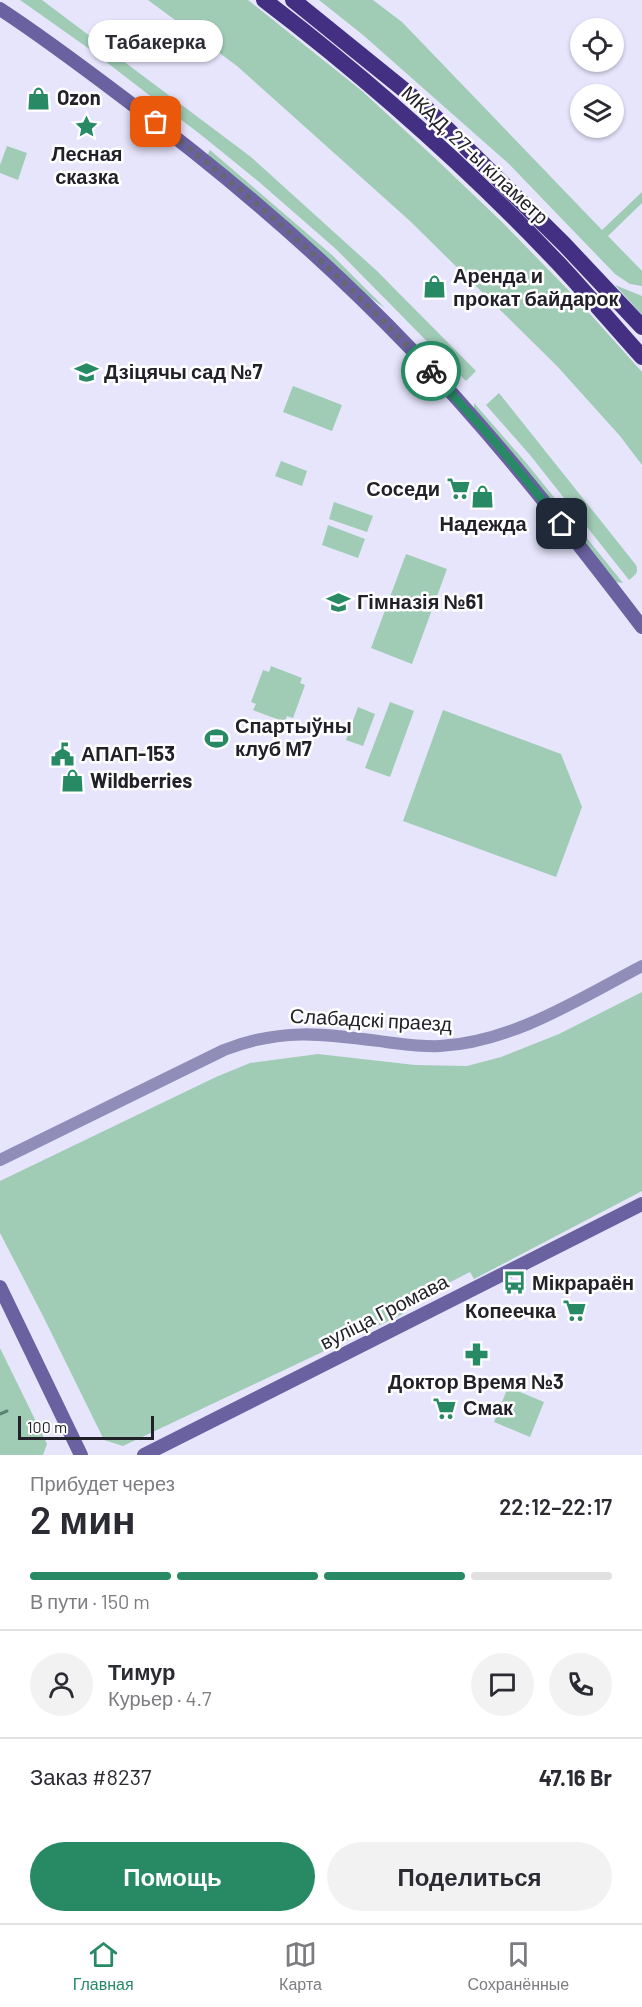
<!DOCTYPE html>
<html lang="ru">
<head>
<meta charset="utf-8">
<style>
	body { margin:0; font-family:Barlow,sans-serif; background:#f2f2f3; color:#2b2b33; height:100vh; display:flex; flex-direction:column; font-size:22px; white-space:nowrap }
	* { box-sizing:border-box; margin:0 }
	p { font-size:20px; color:#7c7c81 }
	.icon { flex:none; width:33px; height:33px; fill:none; stroke:currentColor; stroke-width:2; stroke-linecap:round; stroke-linejoin:round }
	.map { position:relative; height:1455px; overflow:hidden }
	.details { display:flex; flex-direction:column; background:#fff; flex:1 }
	.details>* { flex:none }
	.buttons { position:absolute; left:570px; top:18px; display:grid; gap:12px }
	.buttons a { display:grid; place-items:center; width:54px; height:54px; border-radius:50%; background:#fff; box-shadow:0 2px 4px #0004; font-size:30px }
	.scale { position:absolute; left:18px; bottom:15px; width:136px; box-sizing:border-box; padding-left:6px; border:3px solid #222129; border-top:0; font-size:16px; line-height:21px; white-space:nowrap; color:#222129; -webkit-text-stroke:4px #fff; paint-order:stroke }
	.pin { position:absolute; display:grid; place-items:center; width:51px; height:51px; color:#fff; margin:-26px; border-radius:12px; box-shadow:0 3px 9px #0006 }
	.courier { position:absolute; display:grid; place-items:center; width:60px; height:60px; margin:-30px; border:4px solid #278a65; border-radius:50%; background:#fff; color:#222; box-shadow:0 2px 8px #0007 }
	.bubble { position:absolute; height:42px; border-radius:21px; background:#fff; box-shadow:0 2px 4px #0004; font-size:20px; font-weight:600; line-height:42px; text-align:center }
	.overview em { font-style:normal; font-weight:600 }
	.overview div { display:flex; flex-direction:column-reverse }
	.overview { display:flex; align-items:center; justify-content:space-between; height:102px; padding:0 30px }
	h1 { font-size:39px; font-weight:600; line-height:45px }
	.bar { display:grid; grid-template-columns:repeat(4,1fr); gap:9px 6px; align-content:center; height:72px; padding:0 30px }
	.bar i { height:8px; border-radius:4px; background:#e1e1e2 }
	.bar .current { background:#278a65 }
	.bar p { grid-column:span 4 }
	.line { display:flex; align-items:center; gap:15px; padding:0 30px; border-top:2px solid #e1e1e2 }
	.line div { flex:1 }
	.round { display:grid; place-items:center; flex:none; width:63px; height:63px; border-radius:32px; background:#f2f2f3 }
	.cta { display:flex; gap:12px; margin-top:auto; padding:12px 30px }
	.cta a { flex:1; height:69px; border-radius:36px; background:#278a65; color:#fff; font-size:24px; font-weight:600; line-height:69px; text-align:center }
	.cta a+a { background:#f2f2f3; color:#2b2b33 }
	.menu { display:flex; justify-content:space-around; align-items:center; height:84px; border-top:2px solid #e1e1e2; background:#fff; font-size:16px; color:#7c7c81 }
	.menu a { display:grid; justify-items:center; gap:3px }
	.menu .current { color:#278a65 }
	.map>svg:first-child { display:block }
	.green { fill:#a0ccb6 }
	.lines { fill:none; stroke-linecap:round; stroke-linejoin:round }
	.stream { stroke:#568572; stroke-width:3 }
	.tertiary { stroke:#918db9; stroke-width:12 }
	.secondary { stroke:#6961a0; stroke-width:14 }
	.trunk { stroke:#443083; stroke-width:16 }
	.done { stroke:#676673; stroke-width:6; stroke-dasharray:0 10.8 }
	.route { stroke:#278a65; stroke-width:8 }
	.labels { text-anchor:middle; stroke-width:5; stroke-linejoin:round; paint-order:stroke }
	.poi-label { font-size:20px; font-weight:bold; fill:#222129; stroke:#fff; text-anchor:start }
	.street-label { font-size:20px; fill:#222129; stroke:#fff }
</style>
</head>
<body>
<div class="map">
<svg width="642" height="1455" viewBox="0 0 642 1455">
	<rect width="100%" height="100%" fill="#e6e5fc"/>
	<path class="green" d="M20,0H42L251,157L377,271L476,371L466,381L337,250L258,181L205,138L88,48Z
		M148,0H248L362,91L438,161L503,223L574,296L642,372V465L620,436L557,366L410,221L237,66Z
		M319,0H373L402,22L602,230L642,192V203L608,236L642,271V286L630,284L615,274L509,164L363,35Z
		M7,146L27,153L18,180L0,173V165Z
		M210,150L332,255L385,308L362,292L209,157L208,154Z
		M615,285L642,296V315Z
		M293,386L342,405L332,431L283,412Z
		M499,393L636,565C639,573 635,575 629,580L530,455L486,405Z
		M474,403L528,465L623,583L615,582L474,409Z
		M281,461L307,471L302,486L275,476Z
		M334,502L373,516L367,532L329,519Z
		M328,525L365,539L358,558L322,545Z
		M406,554L447,569L412,664L371,648Z
		M271,666L302,678L300,683L305,685L293,718L287,716L285,722L253,710L256,704L251,702L263,670L269,672Z
		M390,702L414,711L390,777L365,768Z
		M358,707L375,714L363,746L346,740Z
		M443,710L561,754L582,807L556,877L403,821Z
		M642,992V1191L474,1279L470,1272L400,1308L403,1314L123,1446L104,1440L43,1316L0,1233V1181L216,1077L250,1063L318,1054L415,1065L467,1066L501,1057L559,1034Z
		M0,1348L47,1444L43,1455H0Z
		M508,1387L544,1402L530,1437L494,1422Z"/>
	<g class="lines">
		<path class="stream" d="M0,1414L7,1411"/>
		<path class="tertiary" d="M0,1160L224,1050C282,1027 326,1034 386,1042C403,1044 423,1047 440,1046C513,1042 579,999 642,966"/>
		<path class="secondary" d="M0,9C43,37 84,68 125,99C227,175 323,257 411,349C494,436 569,531 642,627
			M0,1287L81,1455
			M144,1455L642,1204"/>
		<path class="trunk" d="M264,0C369,80 469,169 560,265C588,295 615,327 642,357
			M293,0L424,106L564,244L642,327"/>
	</g>
	<g class="lines">
		<path class="done" d="M156,122C254,198 347,280 431,371"/>
		<path class="route" d="M431,371L495,442L562,524"/>
	</g>
	<defs>
		<symbol id="shop-bare" viewBox="-9 -9 18 18"><path d="M-5-2.5h2.3a2.7 3.5 0 0 1 5.4 0H5L5.5 6h-11ZM-1.5-2.5h3a1.5 2.3 0 0 0-3 0Z" fill="#278a65" stroke="#fff" stroke-width="2.5" paint-order="stroke"/></symbol>
		<symbol id="sight-bare" viewBox="-9 -9 18 18"><path d="M0-6L1.8-2.2L6-1.7L2.9 1.2L3.7 5.4L0 3.3L-3.7 5.4L-2.9 1.2L-6-1.7L-1.8-2.2Z" fill="#278a65" stroke="#fff" stroke-width="2.5" paint-order="stroke"/></symbol>
		<symbol id="school-bare" viewBox="-9 -9 18 18"><path d="M0-5L7-2L0 1L-7-2ZM-4 1L0 2.5L4 1V4Q0 6-4 4Z" fill="#278a65" stroke="#fff" stroke-width="2.5" paint-order="stroke"/></symbol>
		<symbol id="supermarket-bare" viewBox="-9 -9 18 18"><path d="M-6-5.5h2.5l.6 2H6L4.5 2H-2.5L-4.4-4H-6ZM-1.5 3.2a1.3 1.3 0 1 0 .1 0ZM3 3.2a1.3 1.3 0 1 0 .1 0Z" fill="#278a65" stroke="#fff" stroke-width="2.5" paint-order="stroke"/></symbol>
		<symbol id="stadium-bare" viewBox="-9 -9 18 18"><path d="M0-5a6.5 5 0 1 0 0 10a6.5 5 0 1 0 0-10ZM-3.5-1.8h7v3.6h-7Z" fill="#278a65" stroke="#fff" stroke-width="2.5" paint-order="stroke"/></symbol>
		<symbol id="civic-bare" viewBox="-9 -9 18 18"><path d="M-.6-6.5H3V-4.5H.6V-3L4-1V1h2V6H-6V1h2V-1L-.6-3ZM-1.2 2.5V6h2.4V2.5Z" fill="#278a65" stroke="#fff" stroke-width="2.5" paint-order="stroke"/></symbol>
		<symbol id="bus-bare" viewBox="-9 -9 18 18"><path d="M-5-6H5V4H4V6H2V4H-2V6H-4V4H-5ZM-3.5-4V0h7V-4ZM-3.5 1.2v1.5H-2V1.2ZM2 1.2v1.5H3.5V1.2Z" fill="#278a65" stroke="#fff" stroke-width="2.5" paint-order="stroke"/></symbol>
		<symbol id="pharmacy-bare" viewBox="-9 -9 18 18"><path d="M-2-6h4v4h4v4h-4v4h-4v-4h-4v-4h4Z" fill="#278a65" stroke="#fff" stroke-width="2.5" paint-order="stroke"/></symbol>
	</defs>
	<g fill-rule="evenodd">
		<use href="#shop-bare" x="22" y="82" width="33" height="33"/>
		<use href="#sight-bare" x="70" y="110" width="33" height="33"/>
		<use href="#shop-bare" x="418" y="270" width="33" height="33"/>
		<use href="#school-bare" x="70" y="356" width="33" height="33"/>
		<use href="#supermarket-bare" x="442" y="472" width="33" height="33"/>
		<use href="#shop-bare" x="466" y="480" width="33" height="33"/>
		<use href="#school-bare" x="322" y="586" width="33" height="33"/>
		<use href="#stadium-bare" x="200" y="722" width="33" height="33"/>
		<use href="#civic-bare" x="46" y="738" width="33" height="33"/>
		<use href="#shop-bare" x="56" y="764" width="33" height="33"/>
		<use href="#bus-bare" x="498" y="1266" width="33" height="33"/>
		<use href="#supermarket-bare" x="558" y="1294" width="33" height="33"/>
		<use href="#pharmacy-bare" x="460" y="1338" width="33" height="33"/>
		<use href="#supermarket-bare" x="428" y="1392" width="33" height="33"/>
	</g>
	<g class="labels">
		<g class="poi-label">
			<text x="57" y="105">Ozon</text>
			<text x="87" y="161" text-anchor="middle">Лесная<tspan x="87" dy="23">сказка</tspan></text>
			<text x="453" y="283">Аренда и<tspan x="453" dy="23">прокат байдарок</tspan></text>
			<text x="104" y="379">Дзіцячы сад №7</text>
			<text x="440" y="496" text-anchor="end">Соседи</text>
			<text x="483" y="531" text-anchor="middle">Надежда</text>
			<text x="357" y="609">Гімназія №61</text>
			<text x="235" y="733">Спартыўны<tspan x="235" dy="23">клуб М7</tspan></text>
			<text x="81" y="761">АПАП-153</text>
			<text x="90" y="788">Wildberries</text>
			<text x="532" y="1290">Мікрараён</text>
			<text x="556" y="1318" text-anchor="end">Копеечка</text>
			<text x="476" y="1389" text-anchor="middle">Доктор Время №3</text>
			<text x="463" y="1415">Смак</text>
		</g>
		<g class="street-label">
			<text transform="translate(475 155) rotate(43)" y="7">МКАД, 27-ы кіламетр</text>
			<text transform="translate(371 1020) rotate(3)" y="7">Слабадскі праезд</text>
			<text transform="translate(384 1312) rotate(-27)" y="7">вуліца Громава</text>
		</g>
	</g>
</svg>
<div class="buttons">
<a><svg class="icon" aria-label="locate" viewBox="0 0 24 24"><circle cx="12" cy="12" r="6"/><path d="M12 2v4M12 18v4M2 12h4M18 12h4"/></svg></a>
<a><svg class="icon" aria-label="layers" viewBox="0 0 24 24"><path d="M12 4l9 5-9 5-9-5zM3 14l9 5 9-5"/></svg></a>
</div>
<div class="scale">100 m</div>
<div class="pin" style="left:156px;top:122px;background:#ea580c"><svg class="icon" aria-label="bag" viewBox="0 0 24 24"><path d="M5 8h14l-1 12H6zM9 8a3 3 0 0 1 6 0"/></svg></div>
<div class="pin" style="left:562px;top:524px;background:#1f2937"><svg class="icon" aria-label="home" viewBox="0 0 24 24"><path d="M3 11l9-7 9 7M6 9v11h12V9"/></svg></div>
<div class="courier" style="left:431px;top:371px"><svg class="icon" aria-label="bike" viewBox="0 0 24 24"><circle cx="6" cy="16" r="4"/><circle cx="18" cy="16" r="4"/><path d="M6 16l4-8h5l3 8M10 8l3 8H6M13 5h3"/></svg></div>
<div class="bubble" style="left:88px;top:20px;width:135px">Табакерка</div>
</div>
<section class="details">
<div class="overview"><div><h1>2 мин</h1><p>Прибудет через</p></div><em>22:12–22:17</em></div>
<div class="bar"><i class="current"></i><i class="current"></i><i class="current"></i><i></i><p>В пути · 150 m</p></div>
<div class="line" style="height:108px"><a class="round"><svg class="icon" aria-label="person" viewBox="0 0 24 24"><circle cx="12" cy="8" r="4"/><path d="M4 21q1-7 8-7t8 7"/></svg></a><div><b>Тимур</b><p>Курьер · 4.7</p></div><a class="round"><svg class="icon" aria-label="chat" viewBox="0 0 24 24"><path d="M4 5h16v11H9l-5 4z"/></svg></a><a class="round"><svg class="icon" aria-label="phone" viewBox="0 0 24 24"><path d="M5 4h4l2 5-3 2q2 4 5 5l2-3 5 2v4C11 20 4 13 5 4z"/></svg></a></div>
<div class="line" style="height:78px"><div>Заказ #8237</div><b>47.16 Br</b></div>
<div class="cta"><a>Помощь</a><a>Поделиться</a></div>
</section>
<nav class="menu">
<a class="current"><svg class="icon" aria-label="home" viewBox="0 0 24 24"><path d="M3 11l9-7 9 7M6 9v11h12V9"/></svg>Главная</a>
<a><svg class="icon" aria-label="map" viewBox="0 0 24 24"><path d="M3 6l6-2 6 2 6-2v14l-6 2-6-2-6 2zM9 4v14M15 6v14"/></svg>Карта</a>
<a><svg class="icon" aria-label="saved" viewBox="0 0 24 24"><path d="M7 4h10v16l-5-4-5 4z"/></svg>Сохранённые</a>
</nav>
</body>
</html>
